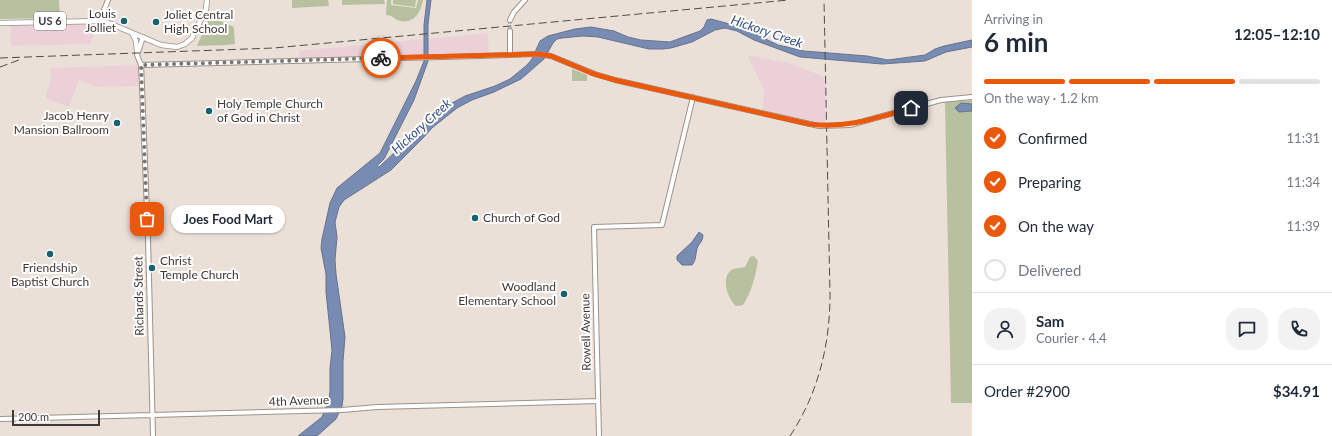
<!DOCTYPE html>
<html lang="en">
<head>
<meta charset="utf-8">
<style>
	body { margin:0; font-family:Lato,sans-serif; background:#f2f2f3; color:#1f2937; height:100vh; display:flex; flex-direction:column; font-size:15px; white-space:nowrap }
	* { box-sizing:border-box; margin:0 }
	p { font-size:13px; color:#747a83 }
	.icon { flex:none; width:22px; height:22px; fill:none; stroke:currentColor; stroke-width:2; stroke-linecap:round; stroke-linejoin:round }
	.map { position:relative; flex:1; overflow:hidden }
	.sheet { display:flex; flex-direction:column; background:#fff; width:360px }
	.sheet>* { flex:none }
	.scale { position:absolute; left:12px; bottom:10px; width:88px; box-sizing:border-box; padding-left:4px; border:2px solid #3f3a37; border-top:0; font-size:11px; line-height:14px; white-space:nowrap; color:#3f3a37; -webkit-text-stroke:3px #fff; paint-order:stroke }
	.pin { position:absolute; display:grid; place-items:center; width:34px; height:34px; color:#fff; margin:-17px; border-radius:8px; box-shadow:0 2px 6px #0006 }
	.courier { position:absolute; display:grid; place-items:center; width:40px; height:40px; margin:-20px; border:3px solid #ea580c; border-radius:50%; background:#fff; color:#222; box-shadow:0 1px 5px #0007 }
	.bubble { position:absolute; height:28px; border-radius:14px; background:#fff; box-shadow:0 1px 3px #0004; font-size:13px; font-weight:700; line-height:28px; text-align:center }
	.headline em { font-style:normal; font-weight:700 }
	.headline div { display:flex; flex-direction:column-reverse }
	.headline { display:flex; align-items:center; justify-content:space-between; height:68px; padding:0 12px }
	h1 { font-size:26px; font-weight:700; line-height:30px }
	.bar { display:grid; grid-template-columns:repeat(4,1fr); gap:6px 4px; align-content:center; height:48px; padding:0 12px }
	.bar i { height:5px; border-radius:3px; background:#e0e1e3 }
	.bar .active { background:#ea580c }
	.bar p { grid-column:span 4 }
	.line { display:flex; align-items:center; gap:10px; padding:0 12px; border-top:1px solid #e0e1e3 }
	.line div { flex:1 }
	.round { display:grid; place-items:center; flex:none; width:42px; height:42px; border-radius:16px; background:#f2f2f3 }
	ol { padding:0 12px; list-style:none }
	li { display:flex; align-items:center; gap:12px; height:44px }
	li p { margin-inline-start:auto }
	li .icon { padding:4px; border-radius:50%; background:#ea580c; color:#fff; stroke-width:4 }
	li:last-child { color:#747a83 }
	li i { width:22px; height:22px; border:2px solid #e0e1e3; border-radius:50% }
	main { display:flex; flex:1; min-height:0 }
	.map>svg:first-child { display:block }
	.commercial { fill:#ebd1d7 }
	.green { fill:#b8c19f }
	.water { fill:#788bb2; stroke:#67738d }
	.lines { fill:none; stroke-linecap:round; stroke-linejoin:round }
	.secondary-tunnel { stroke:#c9bfb8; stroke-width:4; stroke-dasharray:4 2; stroke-linecap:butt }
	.secondary-casing { stroke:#9c928a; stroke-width:6 }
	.primary-casing { stroke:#9c928a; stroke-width:6 }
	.secondary { stroke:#fff; stroke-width:4 }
	.primary { stroke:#fff; stroke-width:4.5 }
	.rail { stroke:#514b48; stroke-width:1; stroke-dasharray:8 4; stroke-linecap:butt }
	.done { stroke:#7b746f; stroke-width:4; stroke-dasharray:0 7.2 }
	.route { stroke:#ea580c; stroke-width:5 }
	.poi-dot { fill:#16636d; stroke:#fff; stroke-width:1.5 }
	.labels { text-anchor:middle; stroke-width:4; stroke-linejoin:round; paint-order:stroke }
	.shield { fill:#fff; stroke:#797573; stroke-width:1 }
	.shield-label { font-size:11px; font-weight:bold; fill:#3f3a37 }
	.poi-label { font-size:12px; fill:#3f3a37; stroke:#fff; text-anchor:start }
	.street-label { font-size:12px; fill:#3f3a37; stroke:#fff }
	.water-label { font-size:13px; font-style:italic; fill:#334c80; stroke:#fff }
</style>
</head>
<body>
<main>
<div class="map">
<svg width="972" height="436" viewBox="0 0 972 436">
	<rect width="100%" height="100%" fill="#ebe0d8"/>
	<path class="commercial" d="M99,21L90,44L11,46L10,23Z
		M488,33L489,55L428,56V39Z
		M424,39V57L300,60L299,51Z
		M747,55L789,63L825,77V125H819L762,113L764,90Z
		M140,65L141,86L97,87L79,80L69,107L45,98L51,79L50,68Z"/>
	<path class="green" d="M0,0H59L60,18L0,19Z
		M292,0H328L329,6L292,8Z
		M342,0H384L385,4L342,5Z
		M387,0H391V5L416,8L418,0H423C421,12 414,24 400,21C394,19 392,15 386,15Z
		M393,0H416L415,7L393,4Z
		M211,17L234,27L235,44L226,45L197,46L209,18Z
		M572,69L587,75V81H572Z
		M972,100V403H951L945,102Z
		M754,256L758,261C755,277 752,291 743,305L736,306C728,299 721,280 730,271C733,268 740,268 745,267L750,257Z"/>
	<path class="water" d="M427,0H431L428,24V61L414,100L384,159L377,166L379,167L441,109L465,96L495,86L510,79L527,65L532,59L540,41L548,36L575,29L591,27L614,31L628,37L641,40L670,42L700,31L704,27L707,20L711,19L741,27L778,45L804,51L867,56L888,60L925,55L935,49L944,46L972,40V47L946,52L925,61L882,64L800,57L754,40L737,31L725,28L715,30L692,42L671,48L663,49H649L598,37L583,36L562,38L557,39L553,43L544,59L521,79L494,92L472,100L457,108L432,128L423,138L391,170L344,200L339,207L335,222L337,237L335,260L336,274L345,337L343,361V399L342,406L336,419L317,436H298L322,417L329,400L330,391V368L332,350L326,292V274L321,248L322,239L330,203L337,188L380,153L416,81L424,61V25Z
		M961,103L972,104V111L959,112L955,108Z
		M699,232L703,235C703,240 701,242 698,246C695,253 697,259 692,265H682L677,260V256L692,242Z"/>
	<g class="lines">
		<path class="secondary-tunnel" d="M510,20V31"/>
		<defs>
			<path id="secondary" d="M100,20L108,0
				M510,20L514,12L525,0
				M510,31V54
				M143,37L137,55L141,65L142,86L148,238L153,436
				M141,65L480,56L538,54L551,56L595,74L615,80L819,126L850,125L941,100L972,97
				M0,419L342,410L377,407L598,401
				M599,436L594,227L662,225L693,97"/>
			<path id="primary" d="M0,23L104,21L161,45L177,47L185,44L192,38L206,9L207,0
				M132,33L136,41L137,51"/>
		</defs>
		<use href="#secondary" class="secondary-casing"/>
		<use href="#primary" class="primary-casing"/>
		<use href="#secondary" class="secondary"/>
		<use href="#primary" class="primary"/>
		<path class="rail" d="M0,58L274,48L789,0
			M0,67L19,60
			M790,436C818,394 830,345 830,295L824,0"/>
	</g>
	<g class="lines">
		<path class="done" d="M147,219L141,65L381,58"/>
		<path class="route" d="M381,58L538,54L551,56L594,74L615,80L809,124C846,129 876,118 911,108"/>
	</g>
	<g class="poi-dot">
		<circle cx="124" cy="21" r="4"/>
		<circle cx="156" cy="22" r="4"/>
		<circle cx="209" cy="111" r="4"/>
		<circle cx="117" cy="123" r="4"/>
		<circle cx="475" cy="218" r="4"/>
		<circle cx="50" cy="254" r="4"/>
		<circle cx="152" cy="268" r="4"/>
		<circle cx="564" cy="294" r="4"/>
	</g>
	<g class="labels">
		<rect class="shield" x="34" y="12" width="32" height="18" rx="3"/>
		<g class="shield-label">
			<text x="50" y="25">US 6</text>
		</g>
		<g class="poi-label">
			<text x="116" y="18" text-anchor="end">Louis<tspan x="116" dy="14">Jolliet</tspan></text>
			<text x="164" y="19">Joliet Central<tspan x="164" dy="14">High School</tspan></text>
			<text x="217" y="108">Holy Temple Church<tspan x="217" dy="14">of God in Christ</tspan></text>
			<text x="109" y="120" text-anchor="end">Jacob Henry<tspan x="109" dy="14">Mansion Ballroom</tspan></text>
			<text x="483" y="222">Church of God</text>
			<text x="160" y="265">Christ<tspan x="160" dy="14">Temple Church</tspan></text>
			<text x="50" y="272" text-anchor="middle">Friendship<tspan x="50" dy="14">Baptist Church</tspan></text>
			<text x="556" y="291" text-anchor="end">Woodland<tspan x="556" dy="14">Elementary School</tspan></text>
		</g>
		<g class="street-label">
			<text transform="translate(139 296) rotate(-91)" y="4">Richards Street</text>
			<text transform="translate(586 332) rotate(-91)" y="4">Rowell Avenue</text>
			<text transform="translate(299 401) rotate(-2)" y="4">4th Avenue</text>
		</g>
		<g class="water-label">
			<text transform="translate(767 31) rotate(19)" y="5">Hickory Creek</text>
			<text transform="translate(421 126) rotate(-42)" y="5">Hickory Creek</text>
		</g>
	</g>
</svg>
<div class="scale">200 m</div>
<div class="pin" style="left:147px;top:219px;background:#ea580c"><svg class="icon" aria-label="bag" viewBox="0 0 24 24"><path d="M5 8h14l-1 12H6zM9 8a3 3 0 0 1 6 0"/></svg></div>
<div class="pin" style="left:911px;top:108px;background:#1f2937"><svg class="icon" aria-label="home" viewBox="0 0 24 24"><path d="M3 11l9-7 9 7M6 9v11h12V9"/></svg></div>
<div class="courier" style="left:381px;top:58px"><svg class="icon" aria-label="bike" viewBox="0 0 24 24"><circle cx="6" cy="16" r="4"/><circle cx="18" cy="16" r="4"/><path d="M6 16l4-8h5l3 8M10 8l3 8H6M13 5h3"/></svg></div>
<div class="bubble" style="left:171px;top:205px;width:114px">Joes Food Mart</div>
</div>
<section class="sheet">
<div class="headline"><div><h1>6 min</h1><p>Arriving in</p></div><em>12:05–12:10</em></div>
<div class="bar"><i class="active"></i><i class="active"></i><i class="active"></i><i></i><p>On the way · 1.2 km</p></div>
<ol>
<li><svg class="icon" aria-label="check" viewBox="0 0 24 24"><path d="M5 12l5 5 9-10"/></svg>Confirmed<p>11:31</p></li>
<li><svg class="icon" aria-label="check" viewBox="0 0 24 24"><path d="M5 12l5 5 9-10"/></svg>Preparing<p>11:34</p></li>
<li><svg class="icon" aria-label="check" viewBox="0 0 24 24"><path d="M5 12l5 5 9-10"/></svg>On the way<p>11:39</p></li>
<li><i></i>Delivered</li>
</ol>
<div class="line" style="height:72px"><a class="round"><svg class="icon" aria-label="person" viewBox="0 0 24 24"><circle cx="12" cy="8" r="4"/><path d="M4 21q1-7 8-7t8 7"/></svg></a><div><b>Sam</b><p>Courier · 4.4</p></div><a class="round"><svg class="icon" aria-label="chat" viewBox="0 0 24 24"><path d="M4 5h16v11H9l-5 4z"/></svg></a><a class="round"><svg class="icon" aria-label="phone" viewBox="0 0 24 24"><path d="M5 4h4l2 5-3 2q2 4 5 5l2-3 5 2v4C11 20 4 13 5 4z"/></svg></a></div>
<div class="line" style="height:52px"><div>Order #2900</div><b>$34.91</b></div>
</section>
</main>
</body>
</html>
